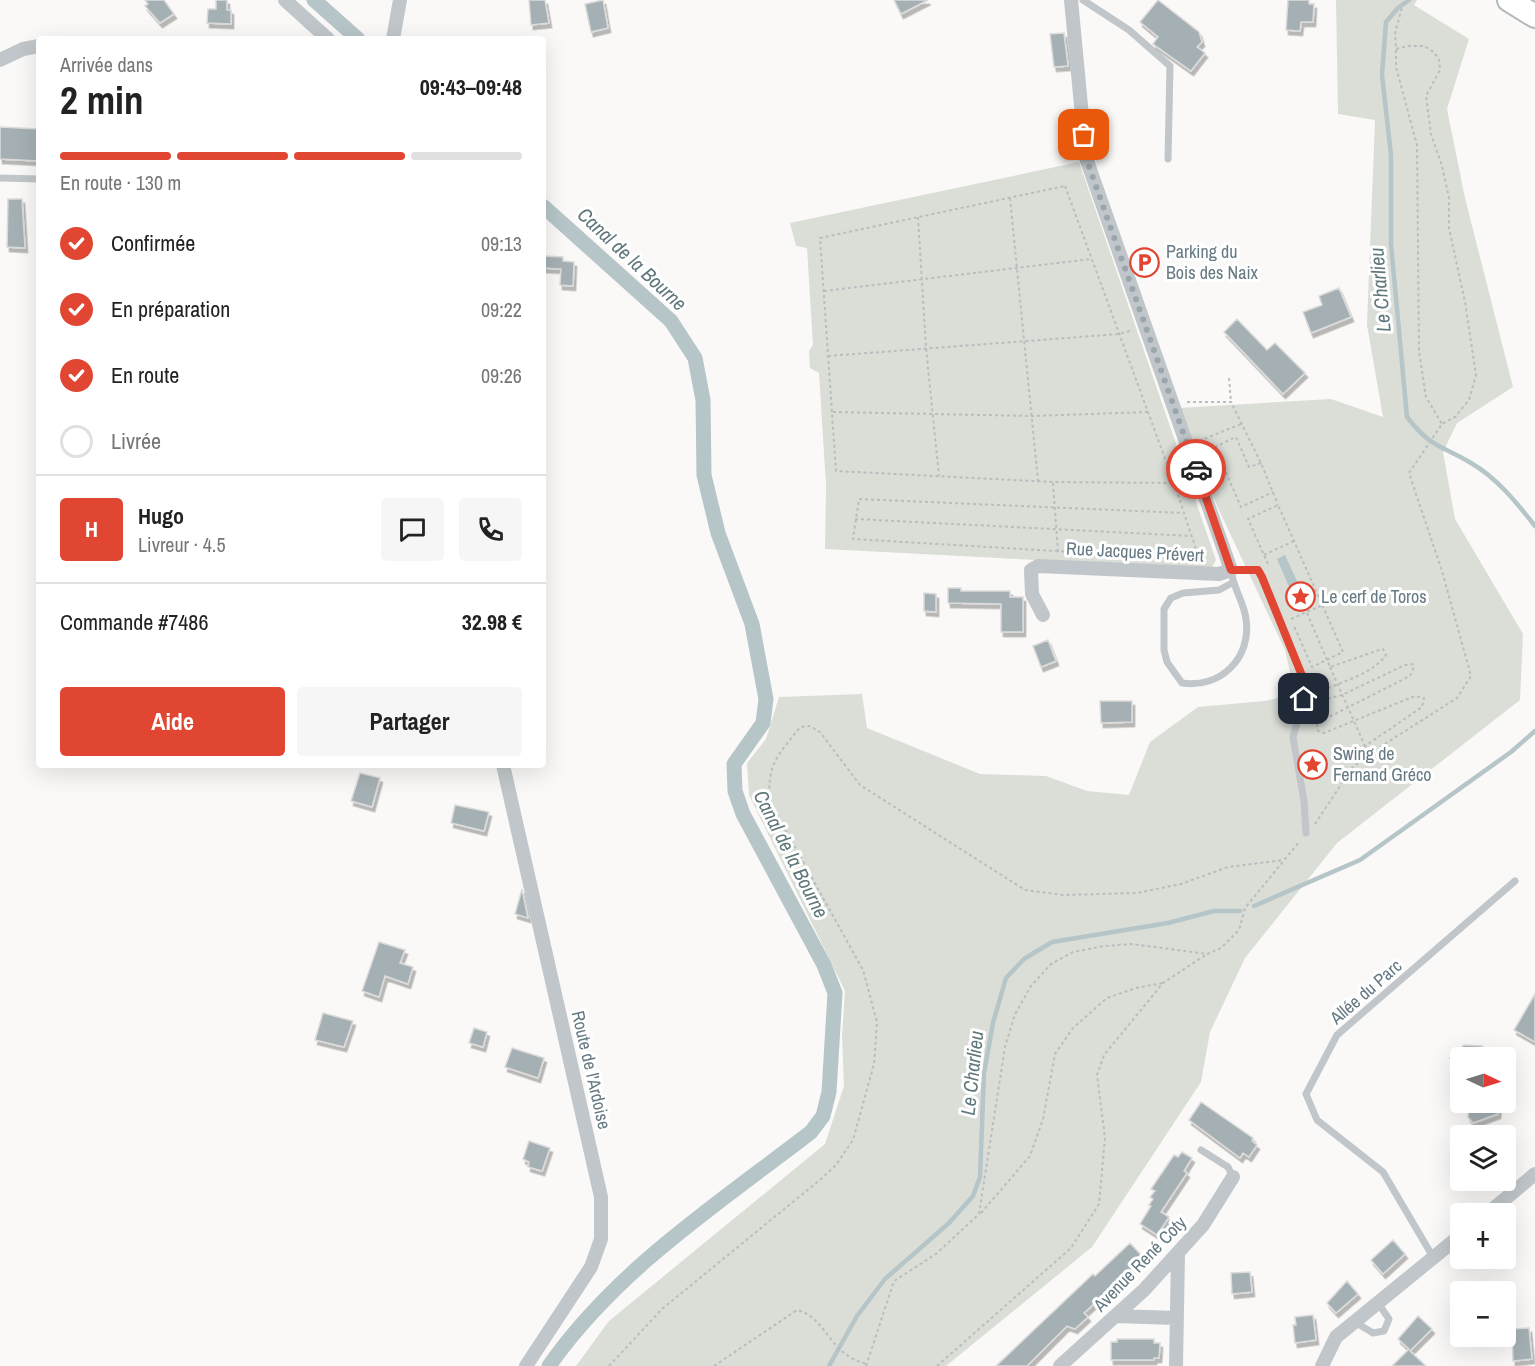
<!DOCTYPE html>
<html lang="fr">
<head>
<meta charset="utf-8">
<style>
	body { margin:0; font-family:"Archivo Narrow",sans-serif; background:#f6f6f6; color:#222; height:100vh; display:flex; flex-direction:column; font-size:22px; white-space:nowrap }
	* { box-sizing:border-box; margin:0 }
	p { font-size:20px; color:#767676 }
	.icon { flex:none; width:33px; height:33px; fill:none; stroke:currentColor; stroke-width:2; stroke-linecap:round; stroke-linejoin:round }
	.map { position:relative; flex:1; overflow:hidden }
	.side { position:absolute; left:36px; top:36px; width:510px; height:732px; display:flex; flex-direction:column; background:#fff; border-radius:6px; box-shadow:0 6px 24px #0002 }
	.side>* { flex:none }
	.needle { width:39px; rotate:94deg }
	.controls { position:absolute; left:1450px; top:1047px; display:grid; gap:12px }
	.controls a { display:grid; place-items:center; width:66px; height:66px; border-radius:6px; background:#fff; box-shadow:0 6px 24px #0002; font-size:30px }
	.pin { position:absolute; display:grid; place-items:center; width:51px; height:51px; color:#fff; margin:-26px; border-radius:12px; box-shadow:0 3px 9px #0006 }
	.courier { position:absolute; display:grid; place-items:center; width:60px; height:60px; margin:-30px; border:4px solid #e04631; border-radius:50%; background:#fff; color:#222; box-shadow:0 2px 8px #0007 }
	.head em { font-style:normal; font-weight:800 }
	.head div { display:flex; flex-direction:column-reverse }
	.head { display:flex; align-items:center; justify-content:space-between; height:102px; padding:0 24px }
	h1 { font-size:39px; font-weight:800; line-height:45px }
	.bar { display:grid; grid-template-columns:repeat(4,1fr); gap:9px 6px; align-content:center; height:72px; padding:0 24px }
	.bar i { height:8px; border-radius:4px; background:#e0e0e0 }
	.bar .current { background:#e04631 }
	.bar p { grid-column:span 4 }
	.line { display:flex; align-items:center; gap:15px; padding:0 24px; border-top:2px solid #e0e0e0 }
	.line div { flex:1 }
	.round { display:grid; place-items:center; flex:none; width:63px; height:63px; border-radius:6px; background:#f6f6f6 }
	ol { padding:0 24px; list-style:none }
	li { display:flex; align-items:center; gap:18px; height:66px }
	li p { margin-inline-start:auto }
	li .icon { padding:6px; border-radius:50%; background:#e04631; color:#fff; stroke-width:4 }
	li:last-child { color:#767676 }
	li i { width:33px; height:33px; border:3px solid #e0e0e0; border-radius:50% }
	.cta { display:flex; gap:12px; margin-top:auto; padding:12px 24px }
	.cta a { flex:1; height:69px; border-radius:6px; background:#e04631; color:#fff; font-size:24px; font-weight:800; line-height:69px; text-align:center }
	.cta a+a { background:#f6f6f6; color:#222 }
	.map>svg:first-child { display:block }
	.green { fill:#daded7 }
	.water { fill:#b6c5c7 }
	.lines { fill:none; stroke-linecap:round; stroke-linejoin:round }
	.stream { stroke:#b6c5c7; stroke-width:4.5 }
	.canal { stroke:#b6c5c7; stroke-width:15 }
	.building { fill:#a5b0b5; stroke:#dbdbda; stroke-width:1.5; filter:url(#shadow) }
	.primary-casing { stroke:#b2b8bc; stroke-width:26 }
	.path { stroke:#b9bdbf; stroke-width:2; stroke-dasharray:3 3; stroke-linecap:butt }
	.lane { stroke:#c0c6c9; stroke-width:7 }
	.street { stroke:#c0c6c9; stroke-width:14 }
	.primary { stroke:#fff; stroke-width:22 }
	.done { stroke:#99a6ab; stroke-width:6; stroke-dasharray:0 10.8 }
	.route { stroke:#e04631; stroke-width:8 }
	.labels { text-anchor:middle; stroke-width:6; stroke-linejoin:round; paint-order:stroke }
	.poi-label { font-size:18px; fill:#657982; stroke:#fff; text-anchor:start }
	.street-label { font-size:18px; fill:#657982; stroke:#fff }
	.water-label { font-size:20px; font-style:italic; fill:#60777c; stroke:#fff }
</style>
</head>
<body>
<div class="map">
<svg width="1535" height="1366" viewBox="0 0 1535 1366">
	<defs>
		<filter id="shadow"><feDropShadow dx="2.5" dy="4.5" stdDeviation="0" flood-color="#0004"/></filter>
	</defs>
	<rect width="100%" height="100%" fill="#faf9f7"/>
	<path class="green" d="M1336,0H1417L1414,5L1469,39L1447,109L1465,198L1513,387L1457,423L1443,452L1455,519L1523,634L1520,700L1337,843L1245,958L1210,1032L1201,1082L1092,1247L946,1366H576L609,1321L825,1144L844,1086L842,1037L845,991L749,795L747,763L766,739L779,697L862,694L867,728L980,774L1046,776L1087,791L1129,795L1150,742L1198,707L1265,701L1295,694L1285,650L1217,506L1178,408L1331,399L1383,417L1367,325L1375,120L1338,114Z
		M1079,162L1216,560L1211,569L825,549L826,485L819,373L810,368L809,351L813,345L807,248L796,246L790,223Z"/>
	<path class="water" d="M1285,555L1302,592L1293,596L1277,559Z"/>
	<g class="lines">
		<path class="stream" d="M1409,0L1398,8L1386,22L1382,75L1391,155V244L1407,417C1431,448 1441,445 1471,463C1497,478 1517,503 1535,526
			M1254,906L1360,860L1511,752L1535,731
			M829,1366L857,1316L885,1279L949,1223L973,1196L980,1177L984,1073L993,1023L1006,978L1024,959L1052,942L1168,923L1214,911H1240"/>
		<path class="canal" d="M314,0L358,39
			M543,206L671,321L695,358L703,400L704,475L718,533L752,624L766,699L763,723L734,764L735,791L743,814L824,965L835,993L829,1092L823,1116L811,1132C719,1203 617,1269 549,1366"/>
	</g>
	<path class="building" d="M145,0H164L174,14L160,23L145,6L148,4Z
		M216,0H227V10H231V24L207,23L208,9H216Z
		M529,0H545L549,23L531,25Z
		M603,0L608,28L591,32L585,4Z
		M894,0H928L901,14Z
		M1158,0L1199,32L1202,42L1197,47L1205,53L1191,71L1153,44L1158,37L1140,22Z
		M1288,0H1309V4H1314L1313,22H1301L1300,31L1286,30Z
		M1064,33L1068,66L1054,67L1050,34Z
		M0,127L39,129V161L0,159Z
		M8,199H22L25,248L7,247Z
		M544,256L563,257V261L574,262L573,286L560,285L561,269L543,268Z
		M1339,288L1351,317L1311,333L1303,312L1322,305L1319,296Z
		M1237,319L1267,350L1275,343L1305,373L1283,394L1224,332Z
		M948,588H961V591H1010V597H1023V632H1001V604L948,603Z
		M924,593L936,594V612L924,611Z
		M1048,640L1056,661L1041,667L1033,646Z
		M1100,701H1132V722L1101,723Z
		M360,773L380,778L372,807L351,801Z
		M455,805L489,812L484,831L451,823Z
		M522,889L528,918L515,914Z
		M379,942L405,950L400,963L413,967L408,984L385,976L379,997L362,991Z
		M1535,994V1042L1514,1030Z
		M323,1013L353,1021L344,1047L315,1040Z
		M474,1028L487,1032L483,1047L469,1043Z
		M1464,1045L1482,1046L1493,1058H1450Z
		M512,1048L544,1058L538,1078L505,1067Z
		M1201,1102L1253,1138L1252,1141L1257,1145L1249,1157L1243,1153L1240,1158L1189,1120Z
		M1469,1102H1499L1498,1114L1473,1123L1468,1117Z
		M529,1141L550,1148L542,1171L528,1167L529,1162L523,1159Z
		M1182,1152L1192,1158L1184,1171L1187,1173L1161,1212L1169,1217L1157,1235L1140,1224L1151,1206L1149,1205L1153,1199L1150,1197L1155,1191L1151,1189L1174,1155L1178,1157Z
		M1393,1240L1405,1254L1383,1274L1371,1260Z
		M1130,1243L1141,1255L1136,1260L1139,1263L1084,1313L1088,1317L1075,1329L1067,1326L1027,1366H996L1093,1274L1095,1276Z
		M1250,1272L1252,1292L1232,1294L1231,1273Z
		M1347,1281L1358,1294L1336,1313L1327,1303Z
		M1313,1315L1316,1340L1295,1343L1293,1325H1296L1295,1317Z
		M1418,1316L1432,1329L1410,1351L1426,1366H1392L1409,1349L1398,1339Z
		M1529,1328L1532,1359L1513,1361L1512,1329Z
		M1117,1339H1154V1343H1160L1159,1358H1154V1360H1111V1342H1117Z"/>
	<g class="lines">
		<defs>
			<path id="primary" d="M1509,0L1535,16"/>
		</defs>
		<use href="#primary" class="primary-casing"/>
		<path class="path" d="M1396,50V67L1417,145L1419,352L1426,397L1442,424
			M1065,186L1174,483L1053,482L836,471L820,238Z
			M1010,198L1038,481
			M918,217L926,348L939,476
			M824,291L1091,259
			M828,356L1119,334L1133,330
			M1229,378L1231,402
			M1187,402H1231L1261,463L1278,505
			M833,412L1033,416L1148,412
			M1199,441L1241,424
			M1261,463L1249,467L1236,437L1215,447L1241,507L1273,492
			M1053,483L1058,552
			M1174,483L1199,558
			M855,519L1191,536
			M1106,554L853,539L859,499L1184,513
			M1264,555L1294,541
			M1268,564L1248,519L1278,505L1343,652L1312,667L1294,626
			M1307,613L1330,667L1379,650L1383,649L1386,655C1373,674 1340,682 1320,692L1319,701L1342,695L1405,665L1412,664L1414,667L1410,676L1317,723L1318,731L1324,733L1415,696L1424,698L1422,707L1365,746L1369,753
			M1291,619L1323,605
			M1330,667L1365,746
			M1315,824L1352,768L1369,754L1457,698L1471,676L1442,571L1409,473L1442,424L1455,417L1469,400L1476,375L1465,302L1449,228V198L1442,166L1431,134L1426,96L1440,70L1439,60L1434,52L1424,46H1408L1396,49L1395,33L1404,0
			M981,1213L1030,1156L1043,1119L1055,1054L1073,1028L1107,998L1136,988L1163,983
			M609,1366L662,1309L821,1179L836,1165L853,1140L874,1064L877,1022L863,970L771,804C765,765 778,756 800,727L810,726L820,732L860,785L1025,890L1063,895L1137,893L1181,884L1228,867L1284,860
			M714,1366L797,1310C827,1317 828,1355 867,1364
			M866,1366L894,1281L936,1254L979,1214L1005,1047L1015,1014L1031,986L1051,964L1073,952L1104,946L1132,944L1207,954L1221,948L1239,930L1245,908L1299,842
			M937,1366L1071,1248L1099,1204L1105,1138L1097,1075L1104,1055L1163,983L1207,954"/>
		<path class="lane" d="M1083,0L1129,30L1170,66L1168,159
			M0,178L39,179
			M1232,583L1219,590L1183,593L1171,598L1164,609V650L1167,662L1182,683C1220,689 1252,658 1246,619C1244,602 1233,588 1231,570H1258L1303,678L1304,699L1293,737L1304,801L1306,833
			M1201,1150L1228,1167L1233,1177
			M1433,1257L1383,1172L1317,1120L1306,1094L1337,1035L1515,881
			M1355,1322L1373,1333L1384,1331L1389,1319L1378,1303"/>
		<path class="street" d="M285,0L328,39
			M393,39L400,0
			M0,60L23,49L39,46
			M1043,615L1032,594L1031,570L1038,566L1219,574L1231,570L1086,158L1071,0
			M503,765L601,1197V1239L591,1267L526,1366
			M1487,1214L1535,1174
			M1115,1316L1177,1318
			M1060,1366L1144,1290L1203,1225L1233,1177
			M1176,1366L1178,1253
			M1322,1366L1336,1337L1461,1235"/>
		<use href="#primary" class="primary"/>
	</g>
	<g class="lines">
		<path class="done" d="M1084,135L1086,158L1196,469"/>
		<path class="route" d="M1196,469L1231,570H1258L1262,577L1303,678L1304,699"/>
	</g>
	<defs>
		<symbol id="parking-ring" viewBox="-11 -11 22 22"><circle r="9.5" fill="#fff" stroke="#e04631" stroke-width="1.5"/><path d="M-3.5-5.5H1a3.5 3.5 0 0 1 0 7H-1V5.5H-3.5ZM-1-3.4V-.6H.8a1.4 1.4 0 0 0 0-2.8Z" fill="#e04631"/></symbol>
		<symbol id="sight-ring" viewBox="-11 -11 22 22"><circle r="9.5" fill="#fff" stroke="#e04631" stroke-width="1.5"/><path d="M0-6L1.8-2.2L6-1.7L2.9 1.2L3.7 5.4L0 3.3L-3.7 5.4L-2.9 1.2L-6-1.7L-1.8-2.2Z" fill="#e04631"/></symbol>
	</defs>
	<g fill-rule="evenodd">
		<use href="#parking-ring" x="1128" y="246" width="33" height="33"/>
		<use href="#sight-ring" x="1284" y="580" width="33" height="33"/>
		<use href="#sight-ring" x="1296" y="748" width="33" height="33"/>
	</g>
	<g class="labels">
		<g class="poi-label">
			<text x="1166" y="258">Parking du<tspan x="1166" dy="21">Bois des Naix</tspan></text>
			<text x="1321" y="603">Le cerf de Toros</text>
			<text x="1333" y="760">Swing de<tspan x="1333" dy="21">Fernand Gréco</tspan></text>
		</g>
		<g class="street-label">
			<text transform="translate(1135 552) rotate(3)" y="6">Rue Jacques Prévert</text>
			<text transform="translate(1366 992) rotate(-41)" y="6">Allée du Parc</text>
			<text transform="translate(591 1070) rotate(77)" y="6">Route de l'Ardoise</text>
			<text transform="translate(1140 1264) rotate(-46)" y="6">Avenue René Coty</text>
		</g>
		<g class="water-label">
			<text transform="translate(632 259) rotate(43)" y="7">Canal de la Bourne</text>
			<text transform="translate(1380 290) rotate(-95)" y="7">Le Charlieu</text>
			<text transform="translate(791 854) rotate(63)" y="7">Canal de la Bourne</text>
			<text transform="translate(972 1073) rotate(-84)" y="7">Le Charlieu</text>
		</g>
	</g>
</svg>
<div class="controls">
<a><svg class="needle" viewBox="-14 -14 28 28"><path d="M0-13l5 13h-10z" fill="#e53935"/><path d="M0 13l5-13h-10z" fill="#767676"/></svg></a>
<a><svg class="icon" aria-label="layers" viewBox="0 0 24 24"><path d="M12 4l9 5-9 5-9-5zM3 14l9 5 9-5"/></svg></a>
<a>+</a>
<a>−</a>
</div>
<div class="pin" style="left:1084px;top:135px;background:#ea580c"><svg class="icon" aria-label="bag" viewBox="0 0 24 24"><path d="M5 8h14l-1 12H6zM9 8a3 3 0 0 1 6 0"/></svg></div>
<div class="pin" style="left:1304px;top:699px;background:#1f2937"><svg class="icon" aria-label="home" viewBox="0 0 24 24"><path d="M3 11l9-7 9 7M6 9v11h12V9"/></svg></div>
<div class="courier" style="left:1196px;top:469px"><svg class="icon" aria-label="car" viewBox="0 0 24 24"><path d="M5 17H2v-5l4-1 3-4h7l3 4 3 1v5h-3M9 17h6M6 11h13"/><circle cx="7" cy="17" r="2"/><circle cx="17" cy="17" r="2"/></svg></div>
<section class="side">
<div class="head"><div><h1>2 min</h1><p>Arrivée dans</p></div><em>09:43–09:48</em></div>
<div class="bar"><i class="current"></i><i class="current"></i><i class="current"></i><i></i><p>En route · 130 m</p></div>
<ol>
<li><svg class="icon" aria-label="check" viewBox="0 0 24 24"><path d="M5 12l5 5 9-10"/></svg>Confirmée<p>09:13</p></li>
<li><svg class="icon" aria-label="check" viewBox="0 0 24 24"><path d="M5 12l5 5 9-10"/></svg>En préparation<p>09:22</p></li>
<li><svg class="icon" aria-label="check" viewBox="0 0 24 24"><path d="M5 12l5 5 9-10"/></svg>En route<p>09:26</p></li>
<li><i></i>Livrée</li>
</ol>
<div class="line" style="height:108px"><b class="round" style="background:#e04631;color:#fff">H</b><div><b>Hugo</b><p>Livreur · 4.5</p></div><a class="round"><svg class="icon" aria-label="chat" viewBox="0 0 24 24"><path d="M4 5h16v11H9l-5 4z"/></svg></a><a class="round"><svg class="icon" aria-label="phone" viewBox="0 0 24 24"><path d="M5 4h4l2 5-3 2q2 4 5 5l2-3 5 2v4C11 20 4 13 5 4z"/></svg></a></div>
<div class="line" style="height:78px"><div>Commande #7486</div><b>32.98 €</b></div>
<div class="cta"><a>Aide</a><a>Partager</a></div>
</section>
</div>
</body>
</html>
